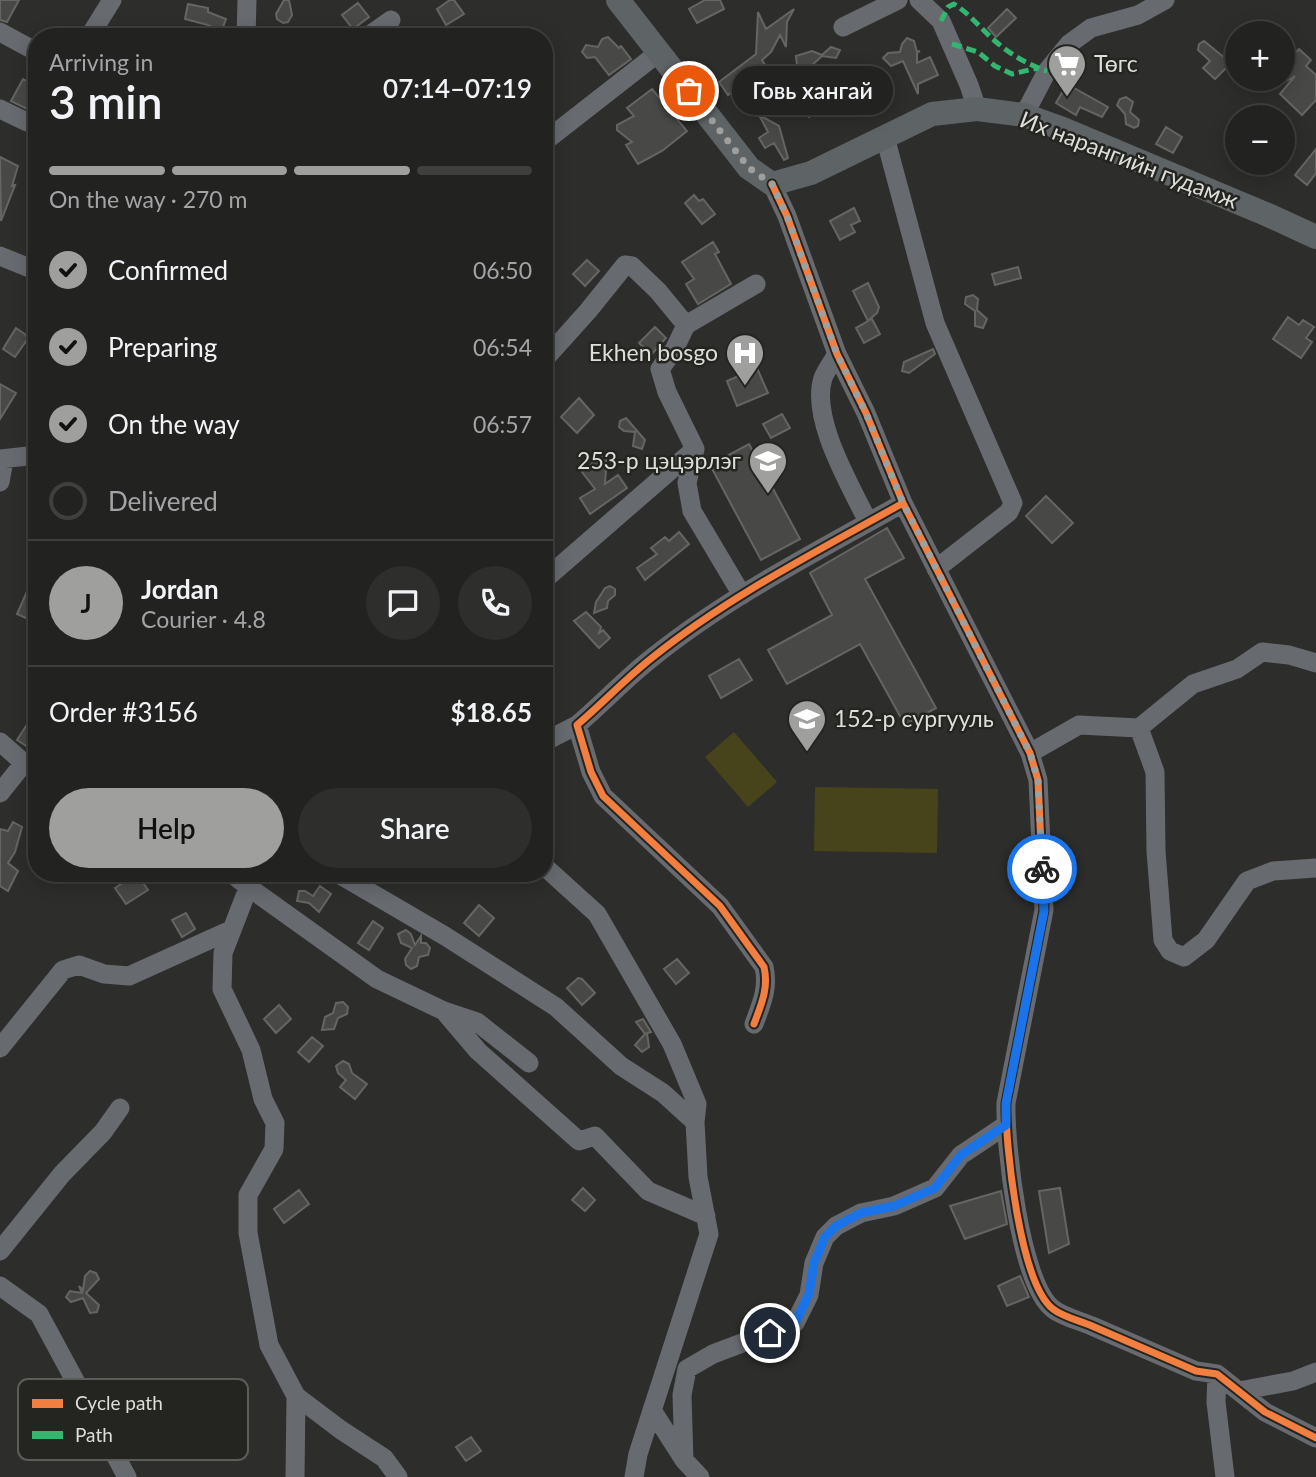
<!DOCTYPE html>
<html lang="en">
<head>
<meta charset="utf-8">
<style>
	body { margin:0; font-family:Lato,sans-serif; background:#2e2f2d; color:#f1f3f6; height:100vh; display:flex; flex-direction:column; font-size:26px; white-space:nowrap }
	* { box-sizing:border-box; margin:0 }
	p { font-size:23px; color:#a2a4a5 }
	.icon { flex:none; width:38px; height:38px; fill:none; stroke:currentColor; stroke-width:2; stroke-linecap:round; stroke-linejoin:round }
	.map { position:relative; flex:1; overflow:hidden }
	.sheet { position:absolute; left:28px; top:28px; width:525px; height:854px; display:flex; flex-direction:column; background:#222220; border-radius:28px; box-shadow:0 4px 18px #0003,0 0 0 2px #3f3f3e }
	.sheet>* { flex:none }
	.tools { position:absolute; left:1225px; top:21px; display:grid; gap:14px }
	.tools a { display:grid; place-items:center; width:70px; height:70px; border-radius:50%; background:#222220; box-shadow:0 4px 18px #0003,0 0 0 2px #3f3f3e; font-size:35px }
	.pin { position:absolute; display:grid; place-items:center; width:60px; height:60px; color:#fff; margin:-30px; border:4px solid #fff; border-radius:50%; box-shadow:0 2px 7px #0007 }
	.courier { position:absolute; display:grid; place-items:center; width:70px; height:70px; margin:-35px; border:5px solid #1a73e8; border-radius:50%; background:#fff; color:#222; box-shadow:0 2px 9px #0007 }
	.bubble { position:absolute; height:49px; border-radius:24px; background:#222220; box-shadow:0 4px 18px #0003,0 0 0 2px #3f3f3e; font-size:23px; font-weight:600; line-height:49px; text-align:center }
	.overview em { font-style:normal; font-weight:600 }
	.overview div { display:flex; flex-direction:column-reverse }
	.overview { display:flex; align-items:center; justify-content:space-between; height:119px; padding:0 21px }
	h1 { font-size:46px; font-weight:600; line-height:52px }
	.bar { display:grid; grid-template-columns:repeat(4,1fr); gap:10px 7px; align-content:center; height:84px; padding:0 21px }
	.bar i { height:9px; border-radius:5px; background:#3f3f3e }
	.bar .current { background:#9f9f9d }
	.bar p { grid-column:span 4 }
	.line { display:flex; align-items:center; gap:18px; padding:0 21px; border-top:2px solid #3f3f3e }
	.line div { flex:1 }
	.round { display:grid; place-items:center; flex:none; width:74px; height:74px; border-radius:37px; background:#2e2f2d }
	ol { padding:0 21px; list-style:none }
	li { display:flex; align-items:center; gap:21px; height:77px }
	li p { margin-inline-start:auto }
	li .icon { padding:7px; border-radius:50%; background:#9f9f9d; color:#111; stroke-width:4 }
	li:last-child { color:#a2a4a5 }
	li i { width:38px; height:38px; border:4px solid #3f3f3e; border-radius:50% }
	.primary-button { display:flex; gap:14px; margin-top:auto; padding:14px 21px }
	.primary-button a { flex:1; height:80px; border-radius:42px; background:#9f9f9d; color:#111; font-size:28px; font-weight:600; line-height:80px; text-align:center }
	.primary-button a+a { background:#2e2f2d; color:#f1f3f6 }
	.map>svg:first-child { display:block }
	.green { fill:#47441c }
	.building { fill:#484846; stroke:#656563; stroke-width:2 }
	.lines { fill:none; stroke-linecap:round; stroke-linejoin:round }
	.minor { stroke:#676b70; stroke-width:19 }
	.major { stroke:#5e6366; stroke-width:24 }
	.quiet { stroke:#33b770; stroke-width:5; stroke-dasharray:10 5; stroke-linecap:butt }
	.cycleway-casing { stroke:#242420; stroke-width:11 }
	.cycleway { stroke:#f27e40; stroke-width:7 }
	.done { stroke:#9f9f9d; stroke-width:7; stroke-dasharray:0 12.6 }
	.route { stroke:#1a73e8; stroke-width:9 }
	.labels { text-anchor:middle; stroke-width:5; stroke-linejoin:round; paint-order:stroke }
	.poi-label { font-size:23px; fill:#ddddda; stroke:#242420; text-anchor:start }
	.street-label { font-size:23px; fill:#ddddda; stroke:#242420 }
	.key { fill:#242420; stroke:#5c5c58; stroke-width:2 }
	.key-label { font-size:19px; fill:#ddddda }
</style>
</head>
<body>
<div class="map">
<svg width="1316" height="1477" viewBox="0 0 1316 1477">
	<rect width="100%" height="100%" fill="#2d2d2b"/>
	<path class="green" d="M734,732L777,782L748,807L705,757Z
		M815,787L938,789L937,853L814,851Z"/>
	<path class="building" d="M0,0H19L7,22L0,20Z
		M284,0H289L292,15L288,22L283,23L277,19L276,14Z
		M450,0H454L464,14L446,25L437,9Z
		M705,0H720L724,9L697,23L689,9Z
		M358,3L369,17L353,29L342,15Z
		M188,4L208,8V12L226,19L221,32L208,25L185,19Z
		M794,9L787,22L786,47L780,35L771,52L762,60L767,68L728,95L719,82L756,54L758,12L766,29Z
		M1007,9L1016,18L996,37L988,28Z
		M608,37L619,48L621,46L631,59L609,75L595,57L587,58L582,52L586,45L598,47L602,39Z
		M907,38L914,41L917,52L920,51L917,53V63L930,57L938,75L918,84V94L903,61L891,66L883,58L888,53L900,52L902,44Z
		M1204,41L1231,63L1215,79L1203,68L1210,61L1198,50L1199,44Z
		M831,47L840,50L836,58L822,56L811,66L809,78L798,75L796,56L812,51L822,55Z
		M1299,49L1311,60L1306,66L1316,75V100L1302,115L1280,94L1295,76L1283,83V67Z
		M23,79L37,87V94L27,109L11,101Z
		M1067,84L1108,107L1102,117L1080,107L1076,115L1056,103Z
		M816,88L827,106L809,117L798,99Z
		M652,89L687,131L662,151L638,164L626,145L632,142L617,130V125L634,116L627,108Z
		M1126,97L1133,102L1130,112L1139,120L1138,126L1134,128L1126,124L1125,114L1117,105L1120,99Z
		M759,115L779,126L788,158L784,160L774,143L765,148L759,138L768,132Z
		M1166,127L1182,137L1173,153L1156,144Z
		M1316,149V173L1307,185L1295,175Z
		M0,157L18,166L12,186L15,185L1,221Z
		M694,195L699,201L703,199L715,214L702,224L685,203Z
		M854,208L860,221L851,225L855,232L840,240L830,221Z
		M713,242L719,252L715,254L731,284L698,304L686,284L694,279L682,262Z
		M587,260L599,271L585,286L573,274Z
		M1018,267L1021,278L995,285L992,274Z
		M868,283L879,307L877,313L869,320L872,319L880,334L864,343L856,328L868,321L853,291Z
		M973,295L978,299L977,310L987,319L983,328L975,326V311L965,304L966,297Z
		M1288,317L1299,325L1303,320L1314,327L1306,338L1312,342L1301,358L1273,339Z
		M655,327L666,338L651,355L639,343Z
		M16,328L29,337L15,357L3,349Z
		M933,349L935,354L909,373L902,371L904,362Z
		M757,368L768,393L737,406L727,381Z
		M0,384L16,393L0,419Z
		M579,398L594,415L577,433L561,417Z
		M782,414L790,428L771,438L763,424Z
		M626,418L645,440L642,449L633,446L635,432L624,431L619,427L620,421Z
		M749,444L800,539L761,560L710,465Z
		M596,452H601L607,456L605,484L618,475L627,488L590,514L580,498L595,489L582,472L592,464Z
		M1046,496L1073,523L1052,543L1026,516Z
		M887,528L904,558L865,579L936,708L905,725L860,644L787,684L768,650L832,615L810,573Z
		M679,532L689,544L645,580L637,568L657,554L651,548L665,537L669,541Z
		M37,569V604L30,620L17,614Z
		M610,586L615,589V595L608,601L607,608L594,613L596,602L605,588Z
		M586,612L601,627L599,633L603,630L610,638L599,648L574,621Z
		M739,659L752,680L721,698L709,676Z
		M26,726L37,732V753L17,740Z
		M13,822L22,827L15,852L8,863L18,871L8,891L0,886V829L8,831Z
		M133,876L136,880L140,878L148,890L126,904L115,888Z
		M320,886L331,894L319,912L309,903L297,901L299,891H305L313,896Z
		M479,905L494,918L479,936L464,923Z
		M186,913L195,929L182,937L172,920Z
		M373,921L383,928L369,950L358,943Z
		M406,930L411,934L415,945L421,936V943H426L430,948L428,955L419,957L417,966L411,969L406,965L405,959L412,948L401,943L398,934Z
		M677,959L689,973L676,984L664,969Z
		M578,978L582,979L595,993L582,1005L567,988Z
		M343,1002L348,1007L347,1014L338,1018L334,1029L322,1030L325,1017L333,1013L336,1003Z
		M279,1005L291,1019L276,1033L264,1019Z
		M643,1019L651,1032L647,1033L649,1047L642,1052L635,1045L645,1034L636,1022Z
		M312,1037L323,1046L309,1062L298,1052Z
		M343,1061L349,1064L352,1073L367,1084L355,1099L340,1087L346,1080L338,1073L336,1066Z
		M583,1188L595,1200L585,1211L572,1200Z
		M1060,1188L1069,1244L1049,1253L1039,1191Z
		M299,1190L309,1204L284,1223L274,1209Z
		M1001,1191L1007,1224L965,1239L950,1206Z
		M90,1271L96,1273L99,1279L86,1293L99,1305L97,1312L90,1313L83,1298L71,1302L66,1297L70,1291L82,1293L79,1286L83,1290L85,1276Z
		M1020,1276L1029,1297L1007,1306L998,1286Z
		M471,1437L481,1451L466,1461L456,1447Z"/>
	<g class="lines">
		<path class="minor" d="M919,0L941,21L969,85L977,109
			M843,27L898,0
			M0,32L37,52
			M89,37L112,0
			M246,37L247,0
			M367,37L391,20
			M0,109L27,122L37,118
			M1024,115L1047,71L1069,44L1091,28L1138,15L1165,0
			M885,137L935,323L1013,503L1009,512L936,569
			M544,142L658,53
			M772,184L787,216L837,354L866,413L903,503L1030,753L1038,780L1044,910L1006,1103C1005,1144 1020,1284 1053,1309C1063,1317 1081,1321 1092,1326C1127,1341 1161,1356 1196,1371L1217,1374L1265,1412L1316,1438
			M0,256L37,271
			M686,325L756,284
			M837,354C833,361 826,370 823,378C810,419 851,486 868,522
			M544,360L588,311L625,265L632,266L658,291L686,325L674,350L660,369L667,392L695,449L687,483L692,511L742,595
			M0,459L37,455
			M0,482L4,460
			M544,580L695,449
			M1139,728L1155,772L1156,851L1163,940L1170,951L1184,957L1206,940L1247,881L1273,871L1316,868
			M0,742L24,763L37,767
			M544,742L577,725
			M1030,753L1079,725L1139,728L1193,684L1237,669L1262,652L1289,655L1316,663
			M0,793L24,763
			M544,866L597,914L672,1044L697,1104L695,1122L698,1177L709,1234L638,1454L634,1477
			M231,873L247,886V891L223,953L222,989L251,1050L263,1099L275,1123L274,1149L248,1195V1233L269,1345L296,1396L295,1477
			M337,873L445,936L556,1007L621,1066L663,1093L695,1122
			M247,886L377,979L444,1011L477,1022L529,1063
			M444,1011L478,1051L579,1141L595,1136L648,1191L706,1216
			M754,1024C761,1005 769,988 764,967L720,906L603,796L591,772L577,725C603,703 626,678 653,657C729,596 818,551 903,503
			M0,1048L63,970L79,965L104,974L129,976L231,930
			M0,1251L62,1174L103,1132L120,1108
			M0,1286L39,1314L127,1477
			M1217,1374L1216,1402L1225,1477
			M1239,1391L1293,1381L1316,1372
			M296,1396L341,1430L384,1458L398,1477
			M652,1410L684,1460L700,1477
			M684,1460L682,1395L687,1369L713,1354L795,1323L809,1295L814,1263L825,1237L836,1226L861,1213L894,1206L935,1188L961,1155L1006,1125"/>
		<path class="major" d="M618,0L749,168L772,184L811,173L932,114L977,109L1024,115L1063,129L1268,215L1316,237"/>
		<path class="quiet" d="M941,21L948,7L954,4C970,14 981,29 995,41C1010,54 1028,65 1047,71
			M952,44L978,52L995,66L1012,74L1038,68"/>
		<defs>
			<path id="cycleway" d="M772,184L787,216L837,354L866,413L903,503L1030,753L1038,780L1044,910L1006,1103C1005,1144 1020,1284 1053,1309C1063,1317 1081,1321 1092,1326C1127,1341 1161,1356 1196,1371L1217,1374L1265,1412L1316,1438
				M754,1024C761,1005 769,988 764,967L720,906L603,796L591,772L577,725C603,703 626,678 653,657C729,596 818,551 903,503"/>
		</defs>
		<use href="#cycleway" class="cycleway-casing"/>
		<use href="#cycleway" class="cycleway"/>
	</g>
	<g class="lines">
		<path class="done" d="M689,91L749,168L772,184L787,216L837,354L866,413L903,503L1030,753L1038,780L1042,869"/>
		<path class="route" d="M770,1333L795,1323L809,1294L814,1263L825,1237L836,1226L861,1213L894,1206L935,1188L961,1155L1006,1125V1103L1044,911L1042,869"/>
	</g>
	<defs>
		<symbol id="supermarket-pin" viewBox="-11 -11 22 30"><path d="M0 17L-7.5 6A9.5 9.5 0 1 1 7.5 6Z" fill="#9f9f9d" stroke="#242420"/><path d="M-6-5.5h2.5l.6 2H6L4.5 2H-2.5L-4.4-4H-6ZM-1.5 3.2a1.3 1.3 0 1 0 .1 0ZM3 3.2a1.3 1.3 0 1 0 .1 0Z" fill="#fff"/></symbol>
		<symbol id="hospital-pin" viewBox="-11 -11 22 30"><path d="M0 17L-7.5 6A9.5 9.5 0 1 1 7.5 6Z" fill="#9f9f9d" stroke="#242420"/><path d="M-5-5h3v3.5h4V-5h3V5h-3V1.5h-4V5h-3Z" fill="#fff"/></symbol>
		<symbol id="school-pin" viewBox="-11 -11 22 30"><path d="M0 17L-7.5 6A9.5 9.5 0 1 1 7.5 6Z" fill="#9f9f9d" stroke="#242420"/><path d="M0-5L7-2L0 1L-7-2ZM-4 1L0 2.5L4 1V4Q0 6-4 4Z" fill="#fff"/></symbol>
	</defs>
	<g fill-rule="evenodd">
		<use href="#supermarket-pin" x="1045" y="42" width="44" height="60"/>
		<use href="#hospital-pin" x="723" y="331" width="44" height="60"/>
		<use href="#school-pin" x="746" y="439" width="44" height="60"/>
		<use href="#school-pin" x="785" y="697" width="44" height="60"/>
	</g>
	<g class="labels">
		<g class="poi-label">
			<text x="1094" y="72">Төгс</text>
			<text x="718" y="361" text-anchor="end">Ekhen bosgo</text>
			<text x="741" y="469" text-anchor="end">253-р цэцэрлэг</text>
			<text x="834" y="727">152-р сургууль</text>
		</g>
		<g class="street-label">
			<text transform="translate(1129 160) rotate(21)" y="8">Их нарангийн гудамж</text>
		</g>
	</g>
	<rect x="18" y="1379" width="230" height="81" rx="10" class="key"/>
	<rect x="32" y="1399" width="31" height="9" fill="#f27e40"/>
	<rect x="32" y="1431" width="31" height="8" fill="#33b770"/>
	<g class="key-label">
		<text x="75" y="1410">Cycle path</text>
		<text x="75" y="1442">Path</text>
	</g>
</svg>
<div class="tools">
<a>+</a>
<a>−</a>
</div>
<div class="pin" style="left:689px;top:91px;background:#ea580c"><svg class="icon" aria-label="bag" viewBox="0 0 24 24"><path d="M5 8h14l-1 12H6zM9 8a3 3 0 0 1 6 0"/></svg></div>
<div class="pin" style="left:770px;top:1333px;background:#1f2937"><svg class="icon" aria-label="home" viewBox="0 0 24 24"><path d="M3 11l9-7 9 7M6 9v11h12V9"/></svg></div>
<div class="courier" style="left:1042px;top:869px"><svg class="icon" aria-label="bike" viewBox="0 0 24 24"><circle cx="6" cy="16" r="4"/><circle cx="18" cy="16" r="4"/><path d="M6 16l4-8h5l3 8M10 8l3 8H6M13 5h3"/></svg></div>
<div class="bubble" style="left:732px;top:66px;width:161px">Говь хангай</div>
<section class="sheet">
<div class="overview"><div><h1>3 min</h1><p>Arriving in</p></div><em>07:14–07:19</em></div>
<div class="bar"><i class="current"></i><i class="current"></i><i class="current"></i><i></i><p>On the way · 270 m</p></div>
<ol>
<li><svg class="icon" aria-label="check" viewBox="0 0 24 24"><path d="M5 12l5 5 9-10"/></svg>Confirmed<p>06:50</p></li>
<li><svg class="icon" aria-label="check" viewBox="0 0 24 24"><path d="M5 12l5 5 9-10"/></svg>Preparing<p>06:54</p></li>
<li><svg class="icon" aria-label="check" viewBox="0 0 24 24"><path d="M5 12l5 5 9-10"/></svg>On the way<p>06:57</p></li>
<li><i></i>Delivered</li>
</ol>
<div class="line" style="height:126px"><b class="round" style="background:#9f9f9d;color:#111">J</b><div><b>Jordan</b><p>Courier · 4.8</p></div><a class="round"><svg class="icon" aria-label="chat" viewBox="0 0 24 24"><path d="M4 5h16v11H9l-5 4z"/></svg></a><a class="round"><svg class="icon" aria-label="phone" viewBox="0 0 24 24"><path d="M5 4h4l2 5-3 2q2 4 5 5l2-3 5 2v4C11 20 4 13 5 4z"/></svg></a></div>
<div class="line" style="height:91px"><div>Order #3156</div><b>$18.65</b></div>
<div class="primary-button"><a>Help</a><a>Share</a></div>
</section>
</div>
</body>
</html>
